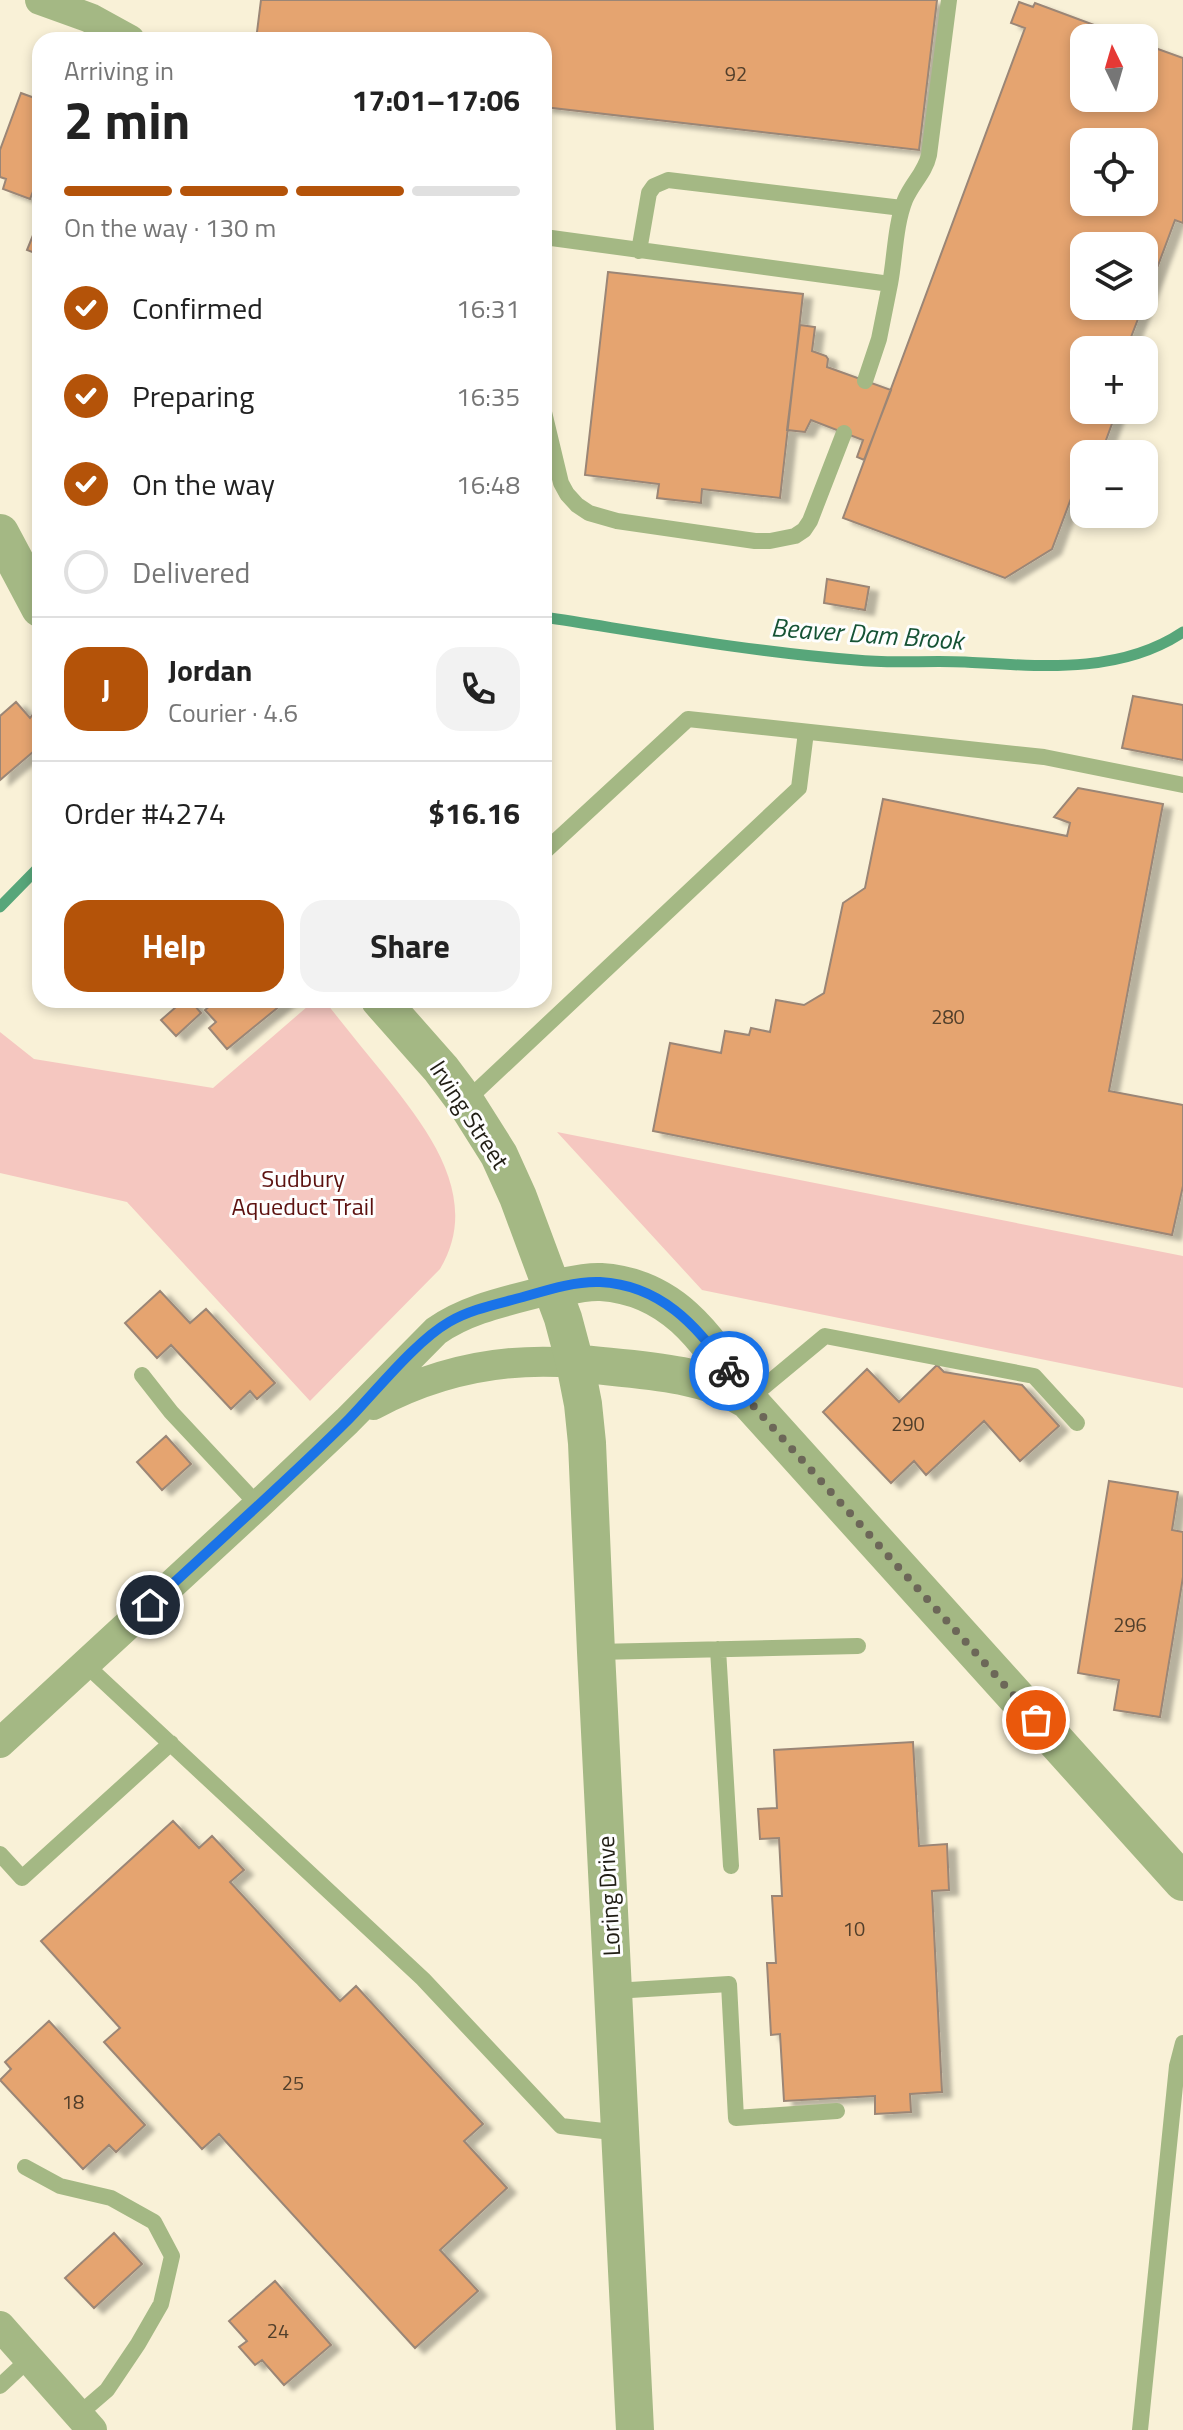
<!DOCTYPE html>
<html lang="en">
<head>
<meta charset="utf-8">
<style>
	body { margin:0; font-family:"Titillium Web",sans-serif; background:#f2f2f2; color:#222; height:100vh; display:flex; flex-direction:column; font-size:30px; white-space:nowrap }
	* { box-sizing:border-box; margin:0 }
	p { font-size:26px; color:#767676 }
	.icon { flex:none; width:44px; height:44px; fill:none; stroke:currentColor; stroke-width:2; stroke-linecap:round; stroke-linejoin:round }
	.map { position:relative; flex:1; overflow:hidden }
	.panel { position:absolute; left:32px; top:32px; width:520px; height:976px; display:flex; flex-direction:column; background:#fff; border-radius:24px; box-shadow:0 4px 12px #0003 }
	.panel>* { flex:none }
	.needle { width:52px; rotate:355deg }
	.tools { position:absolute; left:1070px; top:24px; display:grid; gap:16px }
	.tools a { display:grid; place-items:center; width:88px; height:88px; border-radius:16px; background:#fff; box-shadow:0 4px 12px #0003; font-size:40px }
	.pin { position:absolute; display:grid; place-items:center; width:68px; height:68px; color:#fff; margin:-34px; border:4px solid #fff; border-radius:50%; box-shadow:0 2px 8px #0007 }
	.courier { position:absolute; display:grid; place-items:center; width:80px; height:80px; margin:-40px; border:6px solid #1a73e8; border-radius:50%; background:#fff; color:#222; box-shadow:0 2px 10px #0007 }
	.head em { font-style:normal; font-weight:700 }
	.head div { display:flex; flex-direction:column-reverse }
	.head { display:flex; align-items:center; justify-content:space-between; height:136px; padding:0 32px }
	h1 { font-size:52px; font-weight:700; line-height:60px }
	.bar { display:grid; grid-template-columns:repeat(4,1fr); gap:12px 8px; align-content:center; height:96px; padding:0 32px }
	.bar i { height:10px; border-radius:6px; background:#e0e0e0 }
	.bar .current { background:#b45309 }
	.bar p { grid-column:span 4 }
	.line { display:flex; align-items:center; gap:20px; padding:0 32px; border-top:2px solid #e0e0e0 }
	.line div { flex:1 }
	.round { display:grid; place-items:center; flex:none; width:84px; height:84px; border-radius:24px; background:#f2f2f2 }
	ol { padding:0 32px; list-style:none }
	li { display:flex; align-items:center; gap:24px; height:88px }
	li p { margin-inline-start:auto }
	li .icon { padding:8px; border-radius:50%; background:#b45309; color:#fff; stroke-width:4 }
	li:last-child { color:#767676 }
	li i { width:44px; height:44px; border:4px solid #e0e0e0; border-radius:50% }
	.cta { display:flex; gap:16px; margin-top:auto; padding:16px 32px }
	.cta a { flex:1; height:92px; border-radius:24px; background:#b45309; color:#fff; font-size:32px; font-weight:700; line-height:92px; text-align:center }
	.cta a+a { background:#f2f2f2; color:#222 }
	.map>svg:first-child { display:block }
	.green { fill:#f5c7c0 }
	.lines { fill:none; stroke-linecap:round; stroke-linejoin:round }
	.stream { stroke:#57a67a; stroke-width:11 }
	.building { fill:#e5a46f; stroke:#9b8676; stroke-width:2; fill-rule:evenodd; filter:url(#shadow) }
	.service { stroke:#a4b884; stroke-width:16 }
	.minor { stroke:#a4b884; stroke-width:30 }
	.tertiary { stroke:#a4b884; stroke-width:38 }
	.done { stroke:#6c6758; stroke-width:8; stroke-dasharray:0 14.4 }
	.route { stroke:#1a73e8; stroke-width:10 }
	.labels { text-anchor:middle; stroke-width:6; stroke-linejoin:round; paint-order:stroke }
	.number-label { font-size:20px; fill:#513f2b }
	.street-label { font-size:24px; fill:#201d14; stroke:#fefefe }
	.park-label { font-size:24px; fill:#5c110f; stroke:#fefefe }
	.water-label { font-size:26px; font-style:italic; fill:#165335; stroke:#fefefe }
</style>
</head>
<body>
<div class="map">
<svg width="1183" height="2430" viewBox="0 0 1183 2430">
	<defs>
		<filter id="shadow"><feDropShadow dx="9" dy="5" stdDeviation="2" flood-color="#0004"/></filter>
	</defs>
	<rect width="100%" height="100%" fill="#f9f1d7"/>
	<path class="green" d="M315,1000H324C343,1024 362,1048 382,1072C426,1127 483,1197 440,1269L310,1401L127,1202L0,1173V1032L34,1059L213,1088Z
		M557,1132L1183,1256V1388L702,1290Z"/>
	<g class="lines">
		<path class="stream" d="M544,617C648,633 752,652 856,660C892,664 929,660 965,662C1038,666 1119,675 1183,632
			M0,907L40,866"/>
	</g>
	<path class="building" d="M261,0H937L919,150L544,107V40H256Z
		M1019,2L1033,7L1035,3L1129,38H1084V98H1144V44L1183,58V223L1175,220L1144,303V246H1084V306H1143L1126,350H1084V410H1117L1102,451L1090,447L1088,454H1084V464L1052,549L1005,578L843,518L1025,28L1011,23ZM1084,142H1144V202H1084Z
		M21,93L40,100V191L34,189L30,199L3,189L6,179L0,177V150Z
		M40,218V255L27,250Z
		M608,272L803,294L780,498L702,489L701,503L657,498L659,484L585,475Z
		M800,325L815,327L812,351L826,356L828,359L827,367L891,390L864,460L857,457L863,440L811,420L805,432L787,430Z
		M827,579L869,587L865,610L824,603Z
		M1133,696L1183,705V760L1122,748Z
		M16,702L30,718L34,713L40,720V746L0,780V716Z
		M1078,788L1163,804L1109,1091L1183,1105V1186L1172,1235L653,1131L670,1043L721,1053L725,1031L749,1035L751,1028L770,1032L776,1000L804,1005L824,993L843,903L865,888L883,799L1067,836L1070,823L1054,817Z
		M184,1000H190L201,1013L176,1036L161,1020Z
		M217,1000H287L227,1049L209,1028L216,1022L205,1010Z
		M160,1291L190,1323L206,1309L275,1383L257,1399L250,1391L231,1409L171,1345L157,1358L125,1323Z
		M937,1365L944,1372L1022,1385L1059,1426L1020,1461L984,1421L926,1475L914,1461L891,1483L823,1412L867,1369L899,1402Z
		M166,1436L191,1464L162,1490L137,1462Z
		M1109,1481L1178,1492L1172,1530L1183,1532V1577L1160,1717L1114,1710L1119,1680L1078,1673Z
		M913,1742L919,1846L947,1844L949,1890L932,1891L942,2092L910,2094L911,2112L875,2114V2096L784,2101L780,2034L771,2035L767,1963H776L772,1896H782L779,1838L760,1839L758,1809L777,1808L774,1750Z
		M173,1821L199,1848L212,1836L244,1870L230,1882L340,2001L356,1986L483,2124L464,2141L507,2188L440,2250L478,2291L415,2348L219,2134L202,2149L104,2042L120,2028L41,1941Z
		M49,2021L145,2125L116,2152L109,2145L83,2169L0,2080L11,2069L5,2062Z
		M114,2233L142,2264L94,2308L65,2278Z
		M275,2281L331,2345L284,2385L262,2360L255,2365L239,2347L247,2341L229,2321Z"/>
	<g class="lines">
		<path class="service" d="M544,237L890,284L879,339L865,381
			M639,251L649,193L654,186L668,180L902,208
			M890,284C895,258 895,225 905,200C912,183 925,173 929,155L949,0
			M544,412L561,483L567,494L577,505L589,513L617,521L755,541H770L795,536L804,530L810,521L844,433
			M544,852L688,719L1044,757L1183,785
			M466,1101L799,788L806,732
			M142,1375L171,1412L258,1505
			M748,1400L825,1336L1034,1376L1077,1423
			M718,1649L731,1866
			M596,1652L858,1646
			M85,1664L423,1979L561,2126L620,2133
			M0,1854L22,1878L171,1743
			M614,1991L729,1984L736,2118L837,2111
			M25,2167L60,2186L111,2198L154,2222L172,2256L161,2304L138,2344L107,2390L78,2415
			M0,2386L29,2359
			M1140,2430L1177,2066L1183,2043"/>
		<path class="minor" d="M40,0L90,18L130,40
			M373,1405C436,1371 503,1357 575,1363
			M0,1743L258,1505L347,1421L436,1331C470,1307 513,1300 552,1289
			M0,2326L92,2430"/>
		<path class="tertiary" d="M0,533L40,608
			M380,1000L441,1069L465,1101L499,1155L518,1197L563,1318L575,1363L583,1404L587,1443L596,1652L635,2430
			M552,1289C568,1286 585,1281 601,1282C677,1287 710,1344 748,1400L1183,1882
			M575,1363C633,1370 697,1370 748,1400"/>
	</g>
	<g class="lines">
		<path class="done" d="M729,1371L748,1400L1036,1720"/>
		<path class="route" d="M150,1605C216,1543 285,1483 349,1419C377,1390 416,1341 449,1322C471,1309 498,1304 523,1297C547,1290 575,1281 600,1282C660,1285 697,1325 729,1371"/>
	</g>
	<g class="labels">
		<g class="number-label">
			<text x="736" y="81">92</text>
			<text x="948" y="1024">280</text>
			<text x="908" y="1431">290</text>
			<text x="1130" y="1632">296</text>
			<text x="854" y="1936">10</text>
			<text x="293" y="2090">25</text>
			<text x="73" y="2109">18</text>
			<text x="278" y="2338">24</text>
		</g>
		<g class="street-label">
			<text transform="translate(469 1115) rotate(57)" y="8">Irving Street</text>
			<text transform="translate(609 1896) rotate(-93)" y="8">Loring Drive</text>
		</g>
		<g class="park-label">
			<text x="303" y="1187">Sudbury<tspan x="303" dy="28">Aqueduct Trail</tspan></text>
		</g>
		<g class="water-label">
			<text transform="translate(867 634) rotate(4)" y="9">Beaver Dam Brook</text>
		</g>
	</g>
</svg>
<div class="tools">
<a><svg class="needle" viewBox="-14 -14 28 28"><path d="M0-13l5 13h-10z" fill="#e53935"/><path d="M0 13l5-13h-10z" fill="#767676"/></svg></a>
<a><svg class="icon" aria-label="locate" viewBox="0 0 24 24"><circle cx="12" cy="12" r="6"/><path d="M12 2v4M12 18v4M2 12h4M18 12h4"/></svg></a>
<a><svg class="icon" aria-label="layers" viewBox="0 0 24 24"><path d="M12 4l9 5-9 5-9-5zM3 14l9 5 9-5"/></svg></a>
<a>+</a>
<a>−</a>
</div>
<div class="pin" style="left:1036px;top:1720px;background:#ea580c"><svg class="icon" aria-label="bag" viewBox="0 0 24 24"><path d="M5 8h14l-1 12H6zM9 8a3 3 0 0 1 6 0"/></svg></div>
<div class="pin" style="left:150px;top:1605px;background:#1f2937"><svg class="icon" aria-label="home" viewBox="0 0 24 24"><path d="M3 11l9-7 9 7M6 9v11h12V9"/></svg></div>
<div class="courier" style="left:729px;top:1371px"><svg class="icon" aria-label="bike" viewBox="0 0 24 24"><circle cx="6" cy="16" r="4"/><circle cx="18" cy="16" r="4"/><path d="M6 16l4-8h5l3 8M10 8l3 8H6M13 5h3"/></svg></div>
<section class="panel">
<div class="head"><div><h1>2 min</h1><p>Arriving in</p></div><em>17:01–17:06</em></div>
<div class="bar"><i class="current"></i><i class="current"></i><i class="current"></i><i></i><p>On the way · 130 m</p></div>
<ol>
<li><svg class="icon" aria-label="check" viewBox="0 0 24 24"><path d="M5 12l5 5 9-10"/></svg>Confirmed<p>16:31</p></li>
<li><svg class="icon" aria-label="check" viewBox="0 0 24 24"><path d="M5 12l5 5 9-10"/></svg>Preparing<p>16:35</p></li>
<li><svg class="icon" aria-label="check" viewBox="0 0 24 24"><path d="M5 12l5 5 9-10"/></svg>On the way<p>16:48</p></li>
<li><i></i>Delivered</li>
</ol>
<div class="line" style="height:144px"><b class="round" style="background:#b45309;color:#fff">J</b><div><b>Jordan</b><p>Courier · 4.6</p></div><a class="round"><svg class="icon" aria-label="phone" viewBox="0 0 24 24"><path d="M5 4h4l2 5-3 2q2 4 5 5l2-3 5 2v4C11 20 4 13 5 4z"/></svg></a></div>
<div class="line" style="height:104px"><div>Order #4274</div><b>$16.16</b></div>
<div class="cta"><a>Help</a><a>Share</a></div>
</section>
</div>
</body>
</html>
